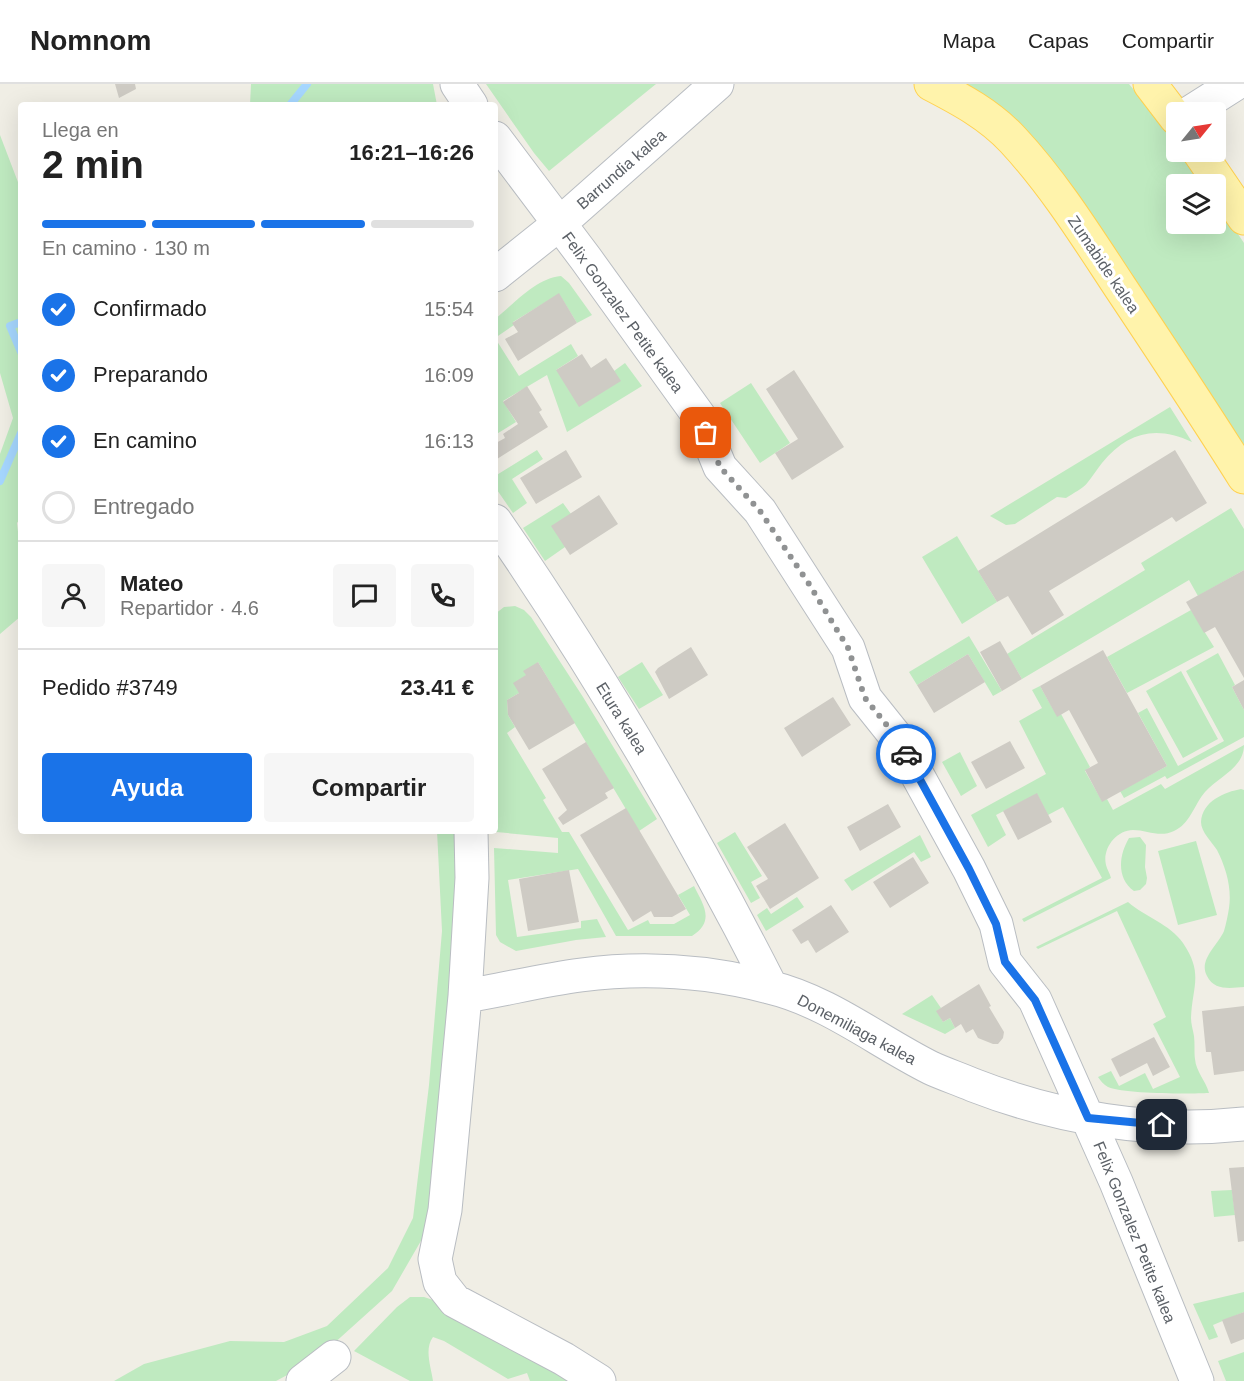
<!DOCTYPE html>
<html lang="es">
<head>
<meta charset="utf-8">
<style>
	body { margin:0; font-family:Arial,sans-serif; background:#f6f6f6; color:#222; height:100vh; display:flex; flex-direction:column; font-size:22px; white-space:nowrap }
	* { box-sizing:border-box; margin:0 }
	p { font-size:20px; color:#767676 }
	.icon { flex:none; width:33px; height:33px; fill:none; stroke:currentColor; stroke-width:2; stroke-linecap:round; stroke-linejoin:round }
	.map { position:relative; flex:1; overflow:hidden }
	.details { position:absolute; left:18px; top:18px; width:480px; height:732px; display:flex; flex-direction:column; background:#fff; border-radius:6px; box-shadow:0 6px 24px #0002 }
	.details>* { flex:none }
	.needle { width:39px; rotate:60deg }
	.tools { position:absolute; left:1166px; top:18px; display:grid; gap:12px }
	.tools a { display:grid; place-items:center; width:60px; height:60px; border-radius:6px; background:#fff; box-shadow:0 6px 24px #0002; font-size:30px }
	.pin { position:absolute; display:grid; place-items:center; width:51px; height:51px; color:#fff; margin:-26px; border-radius:12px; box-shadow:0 3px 9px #0006 }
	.courier { position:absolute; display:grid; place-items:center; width:60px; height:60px; margin:-30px; border:4px solid #1a73e8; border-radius:50%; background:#fff; color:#222; box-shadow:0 2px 8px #0007 }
	.summary em { font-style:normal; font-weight:700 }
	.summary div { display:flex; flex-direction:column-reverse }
	.summary { display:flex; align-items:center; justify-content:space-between; height:102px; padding:0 24px }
	h1 { font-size:39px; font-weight:700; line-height:45px }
	.bar { display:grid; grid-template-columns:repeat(4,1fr); gap:9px 6px; align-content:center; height:72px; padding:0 24px }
	.bar i { height:8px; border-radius:4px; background:#e0e0e0 }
	.bar .current { background:#1a73e8 }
	.bar p { grid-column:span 4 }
	.line { display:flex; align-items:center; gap:15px; padding:0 24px; border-top:2px solid #e0e0e0 }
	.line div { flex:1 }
	.round { display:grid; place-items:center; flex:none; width:63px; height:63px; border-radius:6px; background:#f6f6f6 }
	ol { padding:0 24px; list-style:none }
	li { display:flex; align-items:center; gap:18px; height:66px }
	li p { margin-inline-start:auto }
	li .icon { padding:6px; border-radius:50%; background:#1a73e8; color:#fff; stroke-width:4 }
	li:last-child { color:#767676 }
	li i { width:33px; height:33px; border:3px solid #e0e0e0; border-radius:50% }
	.action { display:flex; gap:12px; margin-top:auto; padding:12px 24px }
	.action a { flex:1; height:69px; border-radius:6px; background:#1a73e8; color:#fff; font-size:24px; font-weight:700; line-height:69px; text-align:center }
	.action a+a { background:#f6f6f6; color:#222 }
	header { display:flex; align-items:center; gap:36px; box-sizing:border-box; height:84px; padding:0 30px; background:#fff; border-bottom:2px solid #e0e0e0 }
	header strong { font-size:28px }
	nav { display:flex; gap:33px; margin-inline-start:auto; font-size:21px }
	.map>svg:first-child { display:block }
	.green { fill:#bfeac0 }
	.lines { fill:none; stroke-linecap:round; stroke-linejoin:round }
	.stream { stroke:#a6d7ff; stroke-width:8 }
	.building { fill:#cecbc4 }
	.minor-casing { stroke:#b9bdc2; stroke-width:35 }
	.major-casing { stroke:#ffd14f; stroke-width:35 }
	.minor { stroke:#fff; stroke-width:33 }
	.major { stroke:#fff3ab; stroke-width:33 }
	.done { stroke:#909293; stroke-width:6; stroke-dasharray:0 10.8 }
	.route { stroke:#1a73e8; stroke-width:8 }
	.labels { text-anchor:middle; stroke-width:6; stroke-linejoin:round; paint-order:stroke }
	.street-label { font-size:16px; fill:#5c6167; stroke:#fff }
</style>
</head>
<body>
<header>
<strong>Nomnom</strong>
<nav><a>Mapa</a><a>Capas</a><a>Compartir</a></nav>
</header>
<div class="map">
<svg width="1244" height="1297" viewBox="0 0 1244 1297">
	<rect width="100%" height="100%" fill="#f0eee5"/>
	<path class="green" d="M251,0H433L437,21H250Z
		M486,0H656L549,87L534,69Z
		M946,0H1129L1175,56L1176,68H1183L1205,100H1176V140H1215V116L1244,159V376L1138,209Z
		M0,51L21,106V433L17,439L21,474V532L0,550V370L13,334L0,289Z
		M561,192L569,199L592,231L577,239L559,210L513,238L514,241L495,254L519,292L571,260L578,272L556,286L614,287L625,279L642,302L567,348L547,291L503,317L516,338L495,351V235C514,220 536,194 561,192Z
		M751,299L790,359L760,379L720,319Z
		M1170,323L1192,358C1156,341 1127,348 1102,379C1097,385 1093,392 1088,398C1083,405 1073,409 1066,414L1057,413L1015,440L1006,441L990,432Z
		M537,366L543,375L512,395L527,419L513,429L495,403V392Z
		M563,419L571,430L565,463L545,477L523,444Z
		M1231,424L1244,445V486L1198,512L1189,496L1022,595L1007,570L1145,486L1141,479Z
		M957,452L997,518L962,540L922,473Z
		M515,522L524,526L531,533L583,613L657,735L639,747L538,578L526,591L519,609L507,616L508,631L515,643L507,649L546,714L543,716L562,748H569L628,846L648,836L650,840H674L690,831L678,811L694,802C704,822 715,837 692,852H616L578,785L508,796L517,853L581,844V837L597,835L606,853L576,856L516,867L500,858L496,851L494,764L558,769V754L496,748L495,530L504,523Z
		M1191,526L1214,563L1127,609L1107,573Z
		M969,552L1002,607L993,612L968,570L917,601L909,588Z
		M1218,569L1235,601L1232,603L1244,626V653L1167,695L1165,692L1124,714L1120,707L1167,682L1138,629L1147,624L1178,682L1224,657L1186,587Z
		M642,578L663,611L639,625L618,593Z
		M1181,587L1218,655L1183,674L1146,607Z
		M1040,602L1057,632L1061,630L1090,683L1085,687L1102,717L1107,715L1113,726L1161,700L1165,705L1244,661C1244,684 1218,693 1205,708C1194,721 1190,740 1174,747C1160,754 1147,746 1133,746C1116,746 1102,765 1106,781C1107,785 1110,790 1111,794L1024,838L1022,835L1102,794L1063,723L1048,731L1037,710L996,731L1006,751L988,763L971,731L1046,690L1019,637L1042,624L1032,606Z
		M960,668L977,702L961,712L942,678Z
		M1241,705L1244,706V903C1231,904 1214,907 1207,892C1198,876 1218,861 1224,847C1226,840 1228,831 1229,824C1232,804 1226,784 1217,766C1212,758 1201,748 1201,738C1202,717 1225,708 1241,705Z
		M437,747H460L433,1136L392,1207L331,1262L291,1289L276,1297H114L144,1280L230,1257L284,1258L327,1242L388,1184L413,1134L429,1001L442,847Z
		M735,748L762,792L751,798L760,814L751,819L717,759Z
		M920,751L931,773L921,778L914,768L852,807L844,796Z
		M1140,753L1146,761L1145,783L1147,794L1146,800L1140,806L1134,807C1116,794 1119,771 1129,754Z
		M1196,757L1217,831L1178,841L1158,767Z
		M797,813L804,823L766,847L757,831L767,824L771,830Z
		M1128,818C1145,833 1170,840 1183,859C1204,890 1192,903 1191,934C1191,940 1193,946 1194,952C1195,960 1194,968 1195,975C1196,988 1206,997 1209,1009C1188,1010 1125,1010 1108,1003C1104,1001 1100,996 1098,993L1111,987L1119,1002L1145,989L1153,1005L1180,993L1153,940L1166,933L1117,827L1038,865L1036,863Z
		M932,911L941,924L937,927L943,938L950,934L955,944L945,950L902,930Z
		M1232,1106L1235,1131L1214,1133L1211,1107Z
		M1244,1208V1228L1213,1241L1218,1253L1209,1256L1193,1220Z
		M410,1213H424L436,1217L579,1297H530L527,1289L508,1295L444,1257L433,1253C424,1265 431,1283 433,1297H410L354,1267L397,1223Z
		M1244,1268V1297H1226L1218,1277Z"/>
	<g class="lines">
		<path class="stream" d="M290,21L307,0
			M21,238L10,242L21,268
			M0,397L21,349"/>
	</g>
	<path class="building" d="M115,0H135L136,5L119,14Z
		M559,209L577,239L518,277L505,255L518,248L512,239Z
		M582,270L591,284L606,274L621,297L579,323L556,286Z
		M794,286L844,363L792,396L775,369L798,355L766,305Z
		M527,302L542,326L539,328L548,343L497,375L496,359L505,354L503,350L518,340L503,318Z
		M566,366L582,393L536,420L520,394Z
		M1175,366L1207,419L1176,438L1172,433L1049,507L1064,531L1032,551L1008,512L997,518L978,487Z
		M599,411L618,440L570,471L551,442Z
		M1244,486V594L1215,543L1204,549L1186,518Z
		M1000,557L1022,595L1002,607L980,568Z
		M691,563L708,591L669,615L655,588L658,584Z
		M1103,566L1167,682L1102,718L1085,686L1098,679L1069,626L1057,633L1040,602Z
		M968,570L985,598L934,629L917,601Z
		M538,578L575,639L529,666L508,631L507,616L519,609L513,599L526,591L523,587Z
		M1244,596V626L1232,603Z
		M833,613L851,641L802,673L784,644Z
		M1010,657L1025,684L986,705L971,678Z
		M586,658L614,704L605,709L608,714L563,741L558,734L567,726L542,685Z
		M1037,709L1052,738L1018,756L1003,727Z
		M888,720L901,743L860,767L847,743Z
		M626,724L686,825L672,833H654L651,827L633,838L580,751Z
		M785,739L819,794L770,825L756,802L768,795L747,763Z
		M913,773L929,799L890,824L873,798Z
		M569,786L579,838L528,847L519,795Z
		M831,821L849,848L816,869L808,856L801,860L792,846Z
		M979,900L991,922L989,923L1004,948L1003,954L998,960H993L978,954L973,945L966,949L961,940L955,944L950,934L943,938L936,927Z
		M1244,922V987L1214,991L1211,968H1206L1202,927Z
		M1154,953L1170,983L1153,992L1147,979L1120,993L1111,975Z
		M1244,1083V1157L1238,1158L1229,1084Z
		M1244,1228V1255L1231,1260L1222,1236Z"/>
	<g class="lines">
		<defs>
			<path id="minor" d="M457,0L471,21
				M1191,28L1235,0
				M495,54L586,175L699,332L720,383L760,427L848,564L865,614L897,654L969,785L996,840L1005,878L1035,916L1116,1098L1197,1297
				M495,191L559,140L717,0
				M495,437C598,586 689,742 771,903
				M471,747L472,794L465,912L445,1126L435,1175L440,1198L455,1217L564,1275L599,1297
				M465,912C503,906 542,896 581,891C643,883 708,887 769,903C828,917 877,957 931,984C944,990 959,995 973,1001C1058,1034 1152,1050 1244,1040
				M303,1297L334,1273"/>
			<path id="major" d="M931,0C960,15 990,31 1013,56C1054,100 1087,153 1120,203C1162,266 1204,329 1244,393
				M1150,0L1176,34
				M1199,68L1244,134"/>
		</defs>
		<use href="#minor" class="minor-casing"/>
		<use href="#major" class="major-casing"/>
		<use href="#minor" class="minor"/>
		<use href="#major" class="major"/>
	</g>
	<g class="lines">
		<path class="done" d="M706,349L720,383L760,427L809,500L848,564L865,614L897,654L906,670"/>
		<path class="route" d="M906,670L969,785L996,840L1005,878L1035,916L1088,1034L1162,1041"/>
	</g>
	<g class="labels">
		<g class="street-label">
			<text transform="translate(621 85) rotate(-41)" y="6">Barrundia kalea</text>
			<text transform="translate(1104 180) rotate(56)" y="6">Zumabide kalea</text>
			<text transform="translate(623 228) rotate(54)" y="6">Felix Gonzalez Petite kalea</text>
			<text transform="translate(622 634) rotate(58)" y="6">Etura kalea</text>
			<text transform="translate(857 945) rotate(28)" y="6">Donemiliaga kalea</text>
			<text transform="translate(1135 1148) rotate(68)" y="6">Felix Gonzalez Petite kalea</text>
		</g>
	</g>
</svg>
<div class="tools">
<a><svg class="needle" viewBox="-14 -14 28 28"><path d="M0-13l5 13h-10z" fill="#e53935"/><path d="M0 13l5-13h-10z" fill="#767676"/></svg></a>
<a><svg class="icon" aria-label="layers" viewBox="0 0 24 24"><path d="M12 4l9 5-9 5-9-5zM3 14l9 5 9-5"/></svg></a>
</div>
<div class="pin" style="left:706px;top:349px;background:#ea580c"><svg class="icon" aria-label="bag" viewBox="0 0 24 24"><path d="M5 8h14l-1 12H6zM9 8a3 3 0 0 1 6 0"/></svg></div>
<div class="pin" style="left:1162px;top:1041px;background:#1f2937"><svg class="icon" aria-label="home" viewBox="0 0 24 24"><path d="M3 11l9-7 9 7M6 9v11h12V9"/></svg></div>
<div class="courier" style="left:906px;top:670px"><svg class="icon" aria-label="car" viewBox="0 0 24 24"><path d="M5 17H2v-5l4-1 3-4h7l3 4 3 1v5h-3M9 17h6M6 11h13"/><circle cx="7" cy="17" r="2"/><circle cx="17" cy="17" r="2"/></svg></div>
<section class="details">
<div class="summary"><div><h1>2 min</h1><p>Llega en</p></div><em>16:21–16:26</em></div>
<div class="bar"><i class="current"></i><i class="current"></i><i class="current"></i><i></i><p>En camino · 130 m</p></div>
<ol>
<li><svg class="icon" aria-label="check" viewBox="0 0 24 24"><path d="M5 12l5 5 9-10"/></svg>Confirmado<p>15:54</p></li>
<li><svg class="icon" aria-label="check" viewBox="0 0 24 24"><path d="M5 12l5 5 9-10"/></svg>Preparando<p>16:09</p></li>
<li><svg class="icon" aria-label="check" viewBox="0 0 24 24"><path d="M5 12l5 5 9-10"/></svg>En camino<p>16:13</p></li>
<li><i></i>Entregado</li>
</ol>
<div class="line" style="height:108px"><a class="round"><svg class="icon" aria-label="person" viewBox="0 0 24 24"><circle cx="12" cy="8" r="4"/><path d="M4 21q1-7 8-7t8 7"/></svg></a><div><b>Mateo</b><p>Repartidor · 4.6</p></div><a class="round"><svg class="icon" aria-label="chat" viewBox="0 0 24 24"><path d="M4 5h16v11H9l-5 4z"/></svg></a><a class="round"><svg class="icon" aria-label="phone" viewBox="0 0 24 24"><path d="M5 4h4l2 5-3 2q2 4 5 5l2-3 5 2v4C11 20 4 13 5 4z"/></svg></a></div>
<div class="line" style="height:78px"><div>Pedido #3749</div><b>23.41 €</b></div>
<div class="action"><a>Ayuda</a><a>Compartir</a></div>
</section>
</div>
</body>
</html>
